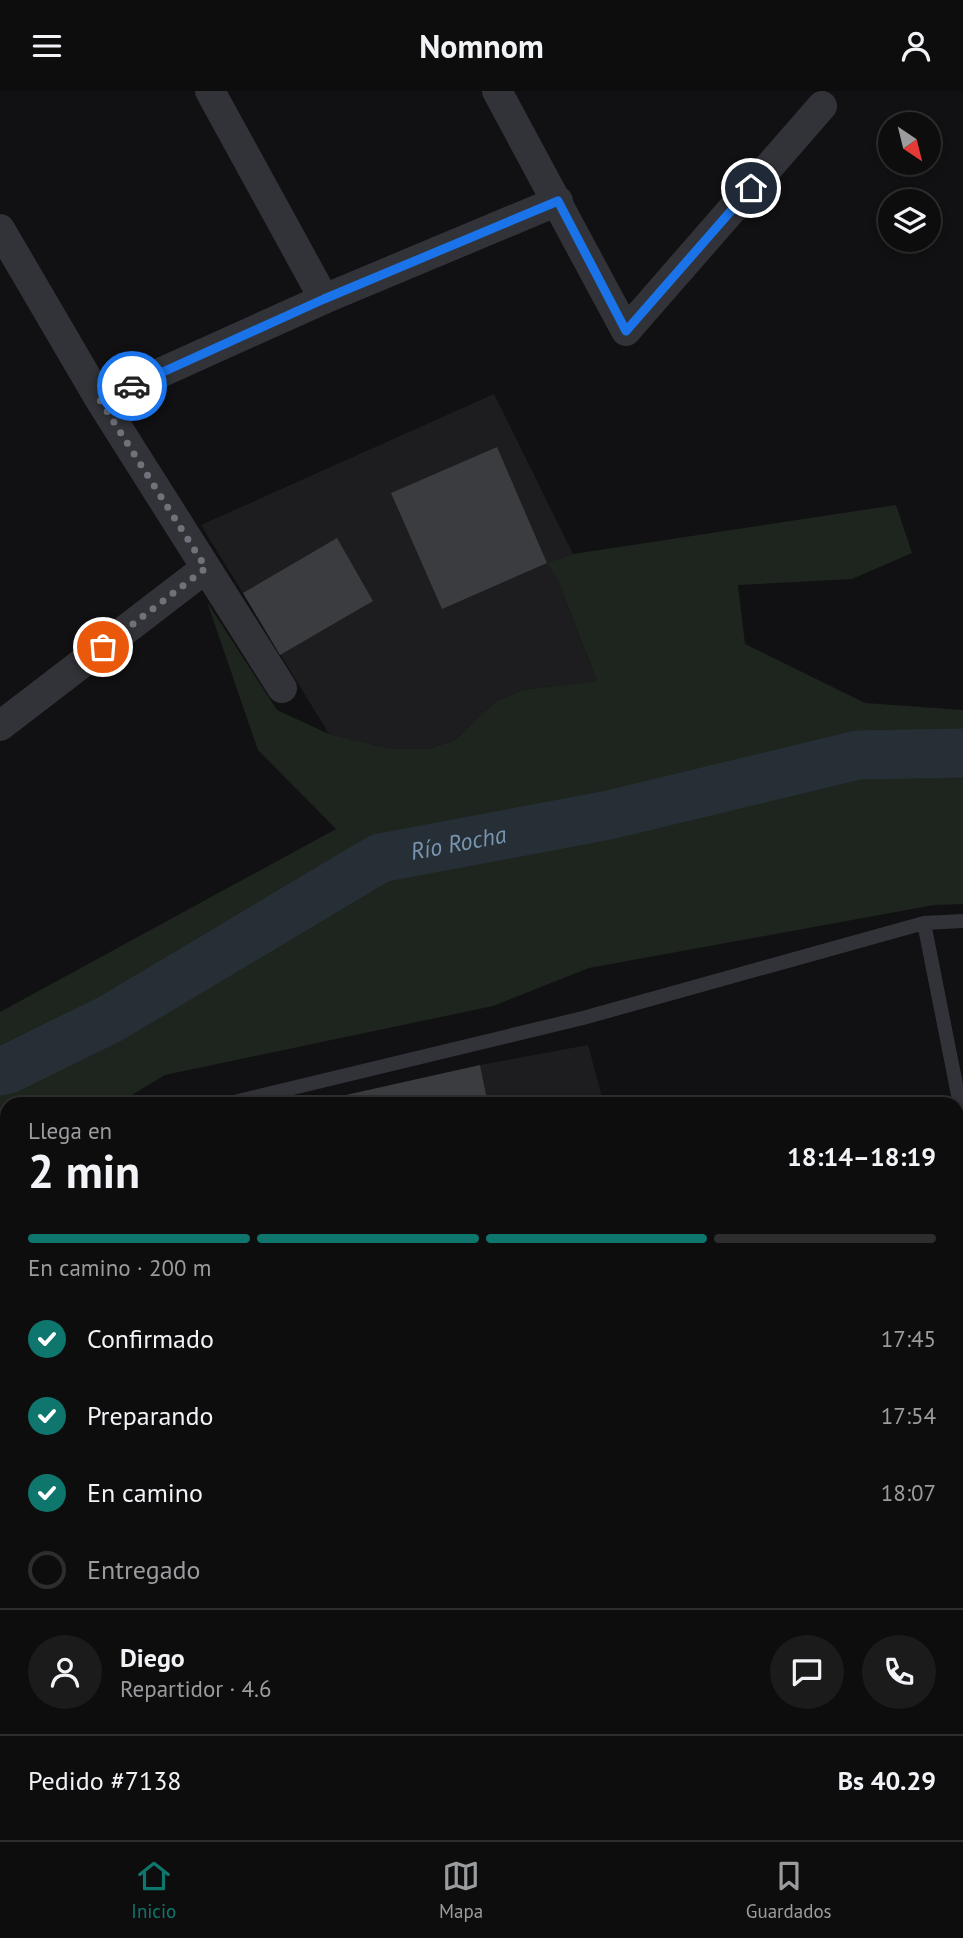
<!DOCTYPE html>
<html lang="es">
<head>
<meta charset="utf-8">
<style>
	body { margin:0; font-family:"PT Sans",sans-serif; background:#1b1b1c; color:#f1f3f6; height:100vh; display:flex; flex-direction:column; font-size:26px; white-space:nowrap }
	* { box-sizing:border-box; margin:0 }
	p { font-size:23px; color:#9a9c9e }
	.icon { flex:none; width:38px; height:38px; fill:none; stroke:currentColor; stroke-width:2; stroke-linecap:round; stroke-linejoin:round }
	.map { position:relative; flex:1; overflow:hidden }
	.side { position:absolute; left:0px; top:1006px; width:964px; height:744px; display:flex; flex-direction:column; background:#0d0d0e; border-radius:21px 21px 0 0; box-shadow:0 4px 10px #0003,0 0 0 2px #2d2d2e }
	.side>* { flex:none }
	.needle { width:46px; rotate:145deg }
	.tools { position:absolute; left:878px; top:21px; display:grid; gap:14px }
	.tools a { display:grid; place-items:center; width:63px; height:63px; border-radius:50%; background:#0d0d0e; box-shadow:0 4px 10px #0003,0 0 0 2px #2d2d2e; font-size:35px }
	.pin { position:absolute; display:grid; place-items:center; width:60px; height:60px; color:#fff; margin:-30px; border:4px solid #fff; border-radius:50%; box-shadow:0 2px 7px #0007 }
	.courier { position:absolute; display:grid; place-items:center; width:70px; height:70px; margin:-35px; border:5px solid #1a73e8; border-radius:50%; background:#fff; color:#222; box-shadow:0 2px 9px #0007 }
	.headline em { font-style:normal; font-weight:800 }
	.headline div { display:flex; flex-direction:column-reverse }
	.headline { display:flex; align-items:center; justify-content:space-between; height:119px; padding:0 28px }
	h1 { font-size:46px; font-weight:800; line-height:52px }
	.bar { display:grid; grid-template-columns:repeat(4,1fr); gap:10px 7px; align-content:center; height:84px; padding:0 28px }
	.bar i { height:9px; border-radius:5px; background:#2d2d2e }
	.bar .current { background:#0f766e }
	.bar p { grid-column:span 4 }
	.line { display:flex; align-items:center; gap:18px; padding:0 28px; border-top:2px solid #2d2d2e }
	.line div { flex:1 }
	.round { display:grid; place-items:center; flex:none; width:74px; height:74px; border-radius:37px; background:#1b1b1c }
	ol { padding:0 28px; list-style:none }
	li { display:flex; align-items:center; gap:21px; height:77px }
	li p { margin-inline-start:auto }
	li .icon { padding:7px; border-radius:50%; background:#0f766e; color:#fff; stroke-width:4 }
	li:last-child { color:#9a9c9e }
	li i { width:38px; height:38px; border:4px solid #2d2d2e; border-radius:50% }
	header { display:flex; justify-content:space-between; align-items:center; height:91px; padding:0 28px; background:#0d0d0e; font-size:32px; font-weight:800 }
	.dock { display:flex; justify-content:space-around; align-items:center; height:98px; border-top:2px solid #2d2d2e; background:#0d0d0e; font-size:19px; color:#9a9c9e }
	.dock a { display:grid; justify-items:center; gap:4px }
	.dock .current { color:#0f766e }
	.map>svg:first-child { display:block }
	.built { fill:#1d1d20 }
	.green { fill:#1d251e }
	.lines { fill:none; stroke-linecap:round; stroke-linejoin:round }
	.stream { stroke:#272f36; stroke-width:8 }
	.river { stroke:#272f36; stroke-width:49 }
	.building { fill:#3b3c40 }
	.path { stroke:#383a3f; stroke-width:4.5; stroke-dasharray:3.5 5; stroke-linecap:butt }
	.service { stroke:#323338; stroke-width:14 }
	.minor { stroke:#323338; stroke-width:30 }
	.done { stroke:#6f727b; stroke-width:7; stroke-dasharray:0 12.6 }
	.route { stroke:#1a73e8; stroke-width:9 }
	.labels { text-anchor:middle; stroke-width:5; stroke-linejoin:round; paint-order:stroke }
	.water-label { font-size:24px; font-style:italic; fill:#7894b0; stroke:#0c0c0e }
</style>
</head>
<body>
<header><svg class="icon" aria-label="menu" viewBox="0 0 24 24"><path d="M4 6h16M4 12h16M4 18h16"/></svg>Nomnom<svg class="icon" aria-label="person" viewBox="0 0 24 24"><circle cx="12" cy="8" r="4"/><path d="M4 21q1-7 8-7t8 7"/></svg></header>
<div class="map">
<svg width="963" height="1749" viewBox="0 0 963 1749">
	<rect width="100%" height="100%" fill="#111113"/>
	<path class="built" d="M494,303L573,463L548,472L559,492L597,590L523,599L496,610L455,649L429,658H391L329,643L201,434Z
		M588,954L604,1013H488L480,974Z
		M0,1542L7,1561V1743H34L33,1749H0Z"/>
	<path class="green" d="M896,414L912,462L852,488L738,494L745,553L865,612L963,619V644L863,645L616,703L369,753L58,936L0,961V921L336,738L258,659L207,511L277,619L329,643L391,658H429L455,649L496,610L523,599L597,590L559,492L547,472L573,463Z
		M963,675V813L934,814L589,877L493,915L165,984L117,1013H7V1081L0,1086V991L21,987L139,923L391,778L855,680Z"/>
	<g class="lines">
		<path class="stream" d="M0,1506L7,1524
			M42,1749L43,1743"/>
		<path class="river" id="s1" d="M0,980L8,978L110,928L380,767L609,724L858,664L963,662"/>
	</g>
	<path class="building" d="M497,356L547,472L442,518L391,402Z
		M337,447L373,510L280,564L243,502Z
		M480,974L488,1013H310V1012Z
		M394,1743H495L497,1749H396Z"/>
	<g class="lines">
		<path class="path" d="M952,1743L954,1749"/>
		<path class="service" d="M924,832L963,1029
			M226,1013L583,927L924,832L963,830"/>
		<path class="minor" d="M210,0L324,208
			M497,0L626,240L822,15
			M0,138L100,309L282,597
			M100,309L324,208L558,110
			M0,635L206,477
			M0,1109L7,1105
			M957,1261L963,1260
			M0,1308V1361
			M0,1395L7,1411
			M957,1674L963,1671
			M339,1743L341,1749
			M69,1749L70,1743
			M769,1749L784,1743"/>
	</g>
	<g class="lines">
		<path class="done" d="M103,556L206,477L100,309L132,295"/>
		<path class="route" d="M132,295L324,208L558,110L626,240L751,97"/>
	</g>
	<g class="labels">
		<g class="water-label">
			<text dy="8" stroke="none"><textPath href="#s1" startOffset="516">Río Rocha</textPath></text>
		</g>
	</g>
</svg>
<div class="tools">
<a><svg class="needle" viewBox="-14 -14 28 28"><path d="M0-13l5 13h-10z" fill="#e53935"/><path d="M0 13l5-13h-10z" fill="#9a9c9e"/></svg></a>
<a><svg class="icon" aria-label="layers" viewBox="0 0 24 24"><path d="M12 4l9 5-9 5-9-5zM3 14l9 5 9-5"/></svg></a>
</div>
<div class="pin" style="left:103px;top:556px;background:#ea580c"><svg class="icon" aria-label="bag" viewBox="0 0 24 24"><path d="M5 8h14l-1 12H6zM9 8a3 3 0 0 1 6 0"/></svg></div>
<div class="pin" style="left:751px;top:97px;background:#1f2937"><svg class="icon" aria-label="home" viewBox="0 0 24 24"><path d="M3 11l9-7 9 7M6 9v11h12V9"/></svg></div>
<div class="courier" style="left:132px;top:295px"><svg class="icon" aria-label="car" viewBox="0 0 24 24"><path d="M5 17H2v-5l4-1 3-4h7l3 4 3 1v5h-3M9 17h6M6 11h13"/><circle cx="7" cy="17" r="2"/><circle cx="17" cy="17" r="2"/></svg></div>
<section class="side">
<div class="headline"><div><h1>2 min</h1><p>Llega en</p></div><em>18:14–18:19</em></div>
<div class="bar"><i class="current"></i><i class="current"></i><i class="current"></i><i></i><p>En camino · 200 m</p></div>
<ol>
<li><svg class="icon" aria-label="check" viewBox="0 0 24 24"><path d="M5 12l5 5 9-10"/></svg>Confirmado<p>17:45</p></li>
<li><svg class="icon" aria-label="check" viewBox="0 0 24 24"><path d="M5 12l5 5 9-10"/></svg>Preparando<p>17:54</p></li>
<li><svg class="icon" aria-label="check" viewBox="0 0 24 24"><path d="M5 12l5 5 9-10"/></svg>En camino<p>18:07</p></li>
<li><i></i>Entregado</li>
</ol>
<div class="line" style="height:126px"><a class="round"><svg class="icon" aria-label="person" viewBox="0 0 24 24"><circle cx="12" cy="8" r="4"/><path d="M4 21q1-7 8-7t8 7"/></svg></a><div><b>Diego</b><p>Repartidor · 4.6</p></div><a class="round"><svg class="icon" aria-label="chat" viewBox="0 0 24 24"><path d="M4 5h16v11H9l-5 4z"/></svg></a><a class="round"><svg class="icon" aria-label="phone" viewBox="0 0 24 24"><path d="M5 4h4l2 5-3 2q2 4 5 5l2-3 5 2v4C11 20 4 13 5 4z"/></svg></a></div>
<div class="line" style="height:91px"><div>Pedido #7138</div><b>Bs 40.29</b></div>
</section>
</div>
<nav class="dock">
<a class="current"><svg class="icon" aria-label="home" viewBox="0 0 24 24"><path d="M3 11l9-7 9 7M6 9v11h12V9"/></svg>Inicio</a>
<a><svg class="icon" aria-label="map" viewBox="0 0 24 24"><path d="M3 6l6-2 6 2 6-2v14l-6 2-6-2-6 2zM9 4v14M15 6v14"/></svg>Mapa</a>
<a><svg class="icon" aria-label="saved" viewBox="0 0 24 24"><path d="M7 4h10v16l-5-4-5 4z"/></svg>Guardados</a>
</nav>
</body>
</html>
